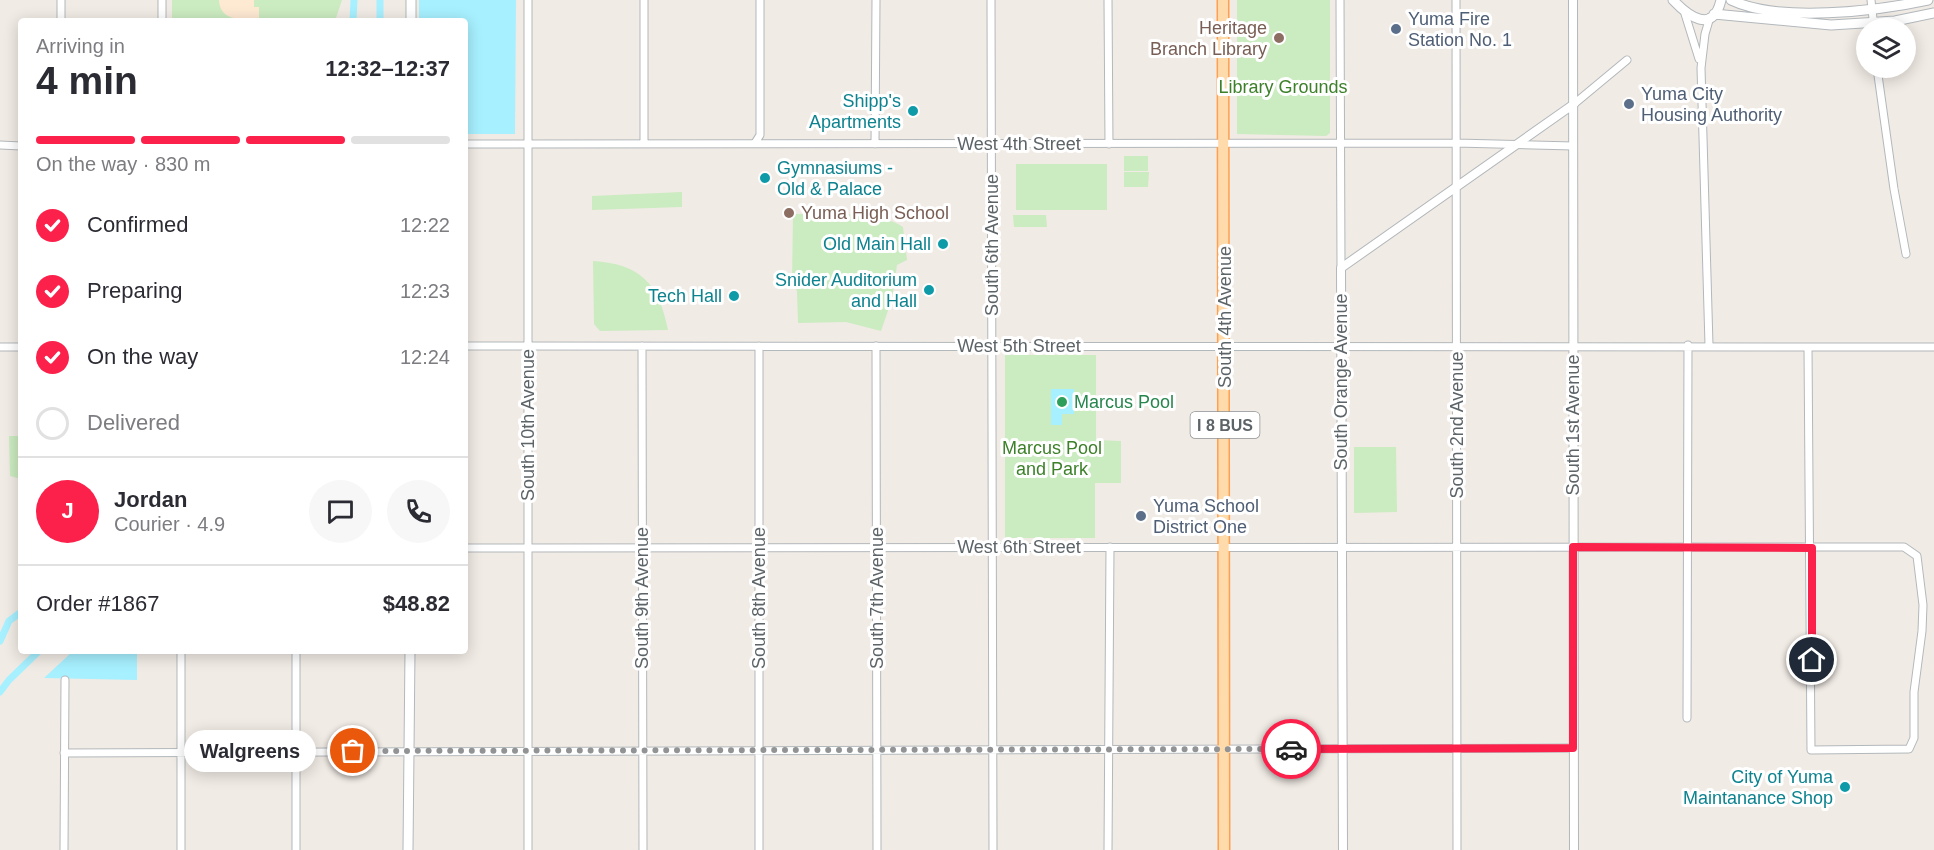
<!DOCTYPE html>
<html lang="en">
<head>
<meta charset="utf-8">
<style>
	body { margin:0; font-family:Helvetica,sans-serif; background:#f7f7f7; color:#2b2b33; height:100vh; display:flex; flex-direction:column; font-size:22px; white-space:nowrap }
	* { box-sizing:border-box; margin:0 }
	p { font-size:20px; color:#7c7c81 }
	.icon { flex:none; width:33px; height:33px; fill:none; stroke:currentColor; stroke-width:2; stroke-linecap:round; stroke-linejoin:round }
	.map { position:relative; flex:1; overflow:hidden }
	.panel { position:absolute; left:18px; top:18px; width:450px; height:636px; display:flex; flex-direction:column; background:#fff; border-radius:6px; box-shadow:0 3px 15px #0003 }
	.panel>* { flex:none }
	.fabs { position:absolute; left:1856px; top:18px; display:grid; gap:12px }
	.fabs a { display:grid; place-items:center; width:60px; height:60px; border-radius:50%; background:#fff; box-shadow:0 3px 15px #0003; font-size:30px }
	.pin { position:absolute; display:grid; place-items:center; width:51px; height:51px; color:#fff; margin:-26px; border:3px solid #fff; border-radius:50%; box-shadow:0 2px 6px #0007 }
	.courier { position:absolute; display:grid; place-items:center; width:60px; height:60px; margin:-30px; border:4px solid #fb214b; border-radius:50%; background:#fff; color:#222; box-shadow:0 2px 8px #0007 }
	.bubble { position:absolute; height:42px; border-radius:21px; background:#fff; box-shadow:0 3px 15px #0003; font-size:20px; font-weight:600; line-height:42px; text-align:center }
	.summary em { font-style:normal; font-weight:600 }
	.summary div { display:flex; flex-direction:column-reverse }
	.summary { display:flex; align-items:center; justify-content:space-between; height:102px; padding:0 18px }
	h1 { font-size:39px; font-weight:600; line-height:45px }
	.bar { display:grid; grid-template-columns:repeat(4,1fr); gap:9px 6px; align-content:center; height:72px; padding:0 18px }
	.bar i { height:8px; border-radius:4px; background:#e1e1e2 }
	.bar .on { background:#fb214b }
	.bar p { grid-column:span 4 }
	.line { display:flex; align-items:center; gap:15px; padding:0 18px; border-top:2px solid #e1e1e2 }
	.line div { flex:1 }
	.round { display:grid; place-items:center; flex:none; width:63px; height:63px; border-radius:32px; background:#f7f7f7 }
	ol { padding:0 18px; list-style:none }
	li { display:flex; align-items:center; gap:18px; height:66px }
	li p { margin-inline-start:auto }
	li .icon { padding:6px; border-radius:50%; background:#fb214b; color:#fff; stroke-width:4 }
	li:last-child { color:#7c7c81 }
	li i { width:33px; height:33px; border:3px solid #e1e1e2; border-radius:50% }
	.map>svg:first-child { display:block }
	.green { fill:#cbebc0 }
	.sand { fill:#fee9d3 }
	.water { fill:#a7f0ff }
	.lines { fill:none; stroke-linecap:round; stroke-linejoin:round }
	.canal { stroke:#a7f0ff; stroke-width:7 }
	.minor-casing { stroke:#b3b8bb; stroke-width:9 }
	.tertiary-casing { stroke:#b3b8bb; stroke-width:10 }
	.secondary-casing { stroke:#b2b8bc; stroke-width:11 }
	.primary-casing { stroke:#ff9f50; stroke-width:13 }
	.minor { stroke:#fff; stroke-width:7 }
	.tertiary { stroke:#fff; stroke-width:8 }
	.secondary { stroke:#fff; stroke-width:9 }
	.primary { stroke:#ffdbac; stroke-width:10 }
	.done { stroke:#919394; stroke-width:6; stroke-dasharray:0 10.8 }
	.route { stroke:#fb214b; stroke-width:8 }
	.service-dot { fill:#5c6f8a; stroke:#fff; stroke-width:2 }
	.education-dot { fill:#8d6e63; stroke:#fff; stroke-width:2 }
	.culture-dot { fill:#0f9aa8; stroke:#fff; stroke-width:2 }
	.leisure-dot { fill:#2e9e5b; stroke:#fff; stroke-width:2 }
	.labels { text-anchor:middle; stroke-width:6; stroke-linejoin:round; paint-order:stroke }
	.shield { fill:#fff; stroke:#8e9295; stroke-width:1.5 }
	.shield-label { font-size:16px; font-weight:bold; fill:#5d6468 }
	.service-label { font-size:18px; fill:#4e5e75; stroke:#fff; text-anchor:start }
	.education-label { font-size:18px; fill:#785e54; stroke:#fff; text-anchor:end }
	.park-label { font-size:18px; fill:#3d802a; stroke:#fff }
	.culture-label { font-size:18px; fill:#0d838f; stroke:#fff; text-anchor:end }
	.street-label { font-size:18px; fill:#5d6468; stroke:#fff }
	.leisure-label { font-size:18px; fill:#27864d; stroke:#fff; text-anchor:start }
</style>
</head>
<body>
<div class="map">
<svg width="1934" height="850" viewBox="0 0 1934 850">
	<rect width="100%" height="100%" fill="#f1ebe5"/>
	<path class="green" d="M172,0H342L335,21H172Z
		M1237,0H1330V133L1326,136L1237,134Z
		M1124,156H1148V171H1124Z
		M1016,164H1107V210H1016Z
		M1124,172H1149L1148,187H1124Z
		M682,192V207L592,210V196Z
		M793,214C821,214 881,211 903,227L907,260L897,265L892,299L881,331L846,322L798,323L797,291L792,283Z
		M1013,215H1046L1047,227H1014Z
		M593,261C641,264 659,284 668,330L600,331L594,324Z
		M1005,355H1096V440L1121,441V483H1095V538H1005Z
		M9,436H21V479L10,476Z
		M1354,447H1396L1397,512L1354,513Z"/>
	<path class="sand" d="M219,0H254V7H259V19C242,19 220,22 219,0Z"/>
	<path class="water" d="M419,0H516L515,134H465V21H419Z
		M1051,389H1074V414H1062V425H1051Z
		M73,651H137V680L44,678Z"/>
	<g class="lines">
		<path class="canal" d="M353,21L354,0
			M380,21V0
			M0,641L9,621L21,612
			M0,692L9,680L39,651"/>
		<defs>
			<path id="minor" d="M528,0V850
				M644,0V144
				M991,0L993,850
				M1108,0L1109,144
				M1340,0L1341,268
				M1456,0L1457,850
				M1871,0L1874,28
				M1685,14L1699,59
				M61,21V0
				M162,21V0
				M1877,68L1894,189L1906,254
				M1574,104L1627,60
				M755,143L760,135V0
				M465,144L1456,143L1573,146
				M875,144L876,0
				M0,145L21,146
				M1709,345L1701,68L1705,34L1710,17
				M465,346L1934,347
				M642,346L643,850
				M759,346V850
				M876,346L877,850
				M0,347H21
				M465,548L1904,547L1917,556L1923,605L1922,631L1914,692V738L1909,749L1811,750L1808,347
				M181,651V850
				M1687,718L1688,345
				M64,753L1573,748
				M64,850L65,680
				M296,850V651
				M1108,850L1110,547"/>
			<path id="tertiary" d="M1573,0L1574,850
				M1343,850L1341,268L1574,104"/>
			<path id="secondary" d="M1673,0C1688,16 1713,35 1721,0
				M1731,0C1778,23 1877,11 1928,0
				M1714,14L1831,25L1895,21L1934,13
				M411,21V0
				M408,850L410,651"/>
			<path id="primary" d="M1223,0L1224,850"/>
		</defs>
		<use href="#minor" class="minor-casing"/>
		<use href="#tertiary" class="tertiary-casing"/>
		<use href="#secondary" class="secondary-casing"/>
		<use href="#primary" class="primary-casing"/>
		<use href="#minor" class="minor"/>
		<use href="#tertiary" class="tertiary"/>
		<use href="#secondary" class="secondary"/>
		<use href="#primary" class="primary"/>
	</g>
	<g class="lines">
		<path class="done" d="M353,751L1291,749"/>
		<path class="route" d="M1291,749L1573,748V547L1812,548V660"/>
	</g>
	<g class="service-dot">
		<circle cx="1396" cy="29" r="6"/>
		<circle cx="1629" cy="104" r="6"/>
		<circle cx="1141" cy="516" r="6"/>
	</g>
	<g class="education-dot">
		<circle cx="1279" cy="38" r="6"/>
		<circle cx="789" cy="213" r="6"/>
	</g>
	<g class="culture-dot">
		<circle cx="913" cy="111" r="6"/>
		<circle cx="765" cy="178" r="6"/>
		<circle cx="943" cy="244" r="6"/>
		<circle cx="929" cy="290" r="6"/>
		<circle cx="734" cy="296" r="6"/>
		<circle cx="1845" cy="787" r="6"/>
	</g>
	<circle class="leisure-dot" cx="1062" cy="402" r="6"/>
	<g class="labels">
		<rect class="shield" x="1190.5" y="412" width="69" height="26" rx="4.5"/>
		<g class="shield-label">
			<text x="1225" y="431">I 8 BUS</text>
		</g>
		<g class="service-label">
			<text x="1408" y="25">Yuma Fire<tspan x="1408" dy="21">Station No. 1</tspan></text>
			<text x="1641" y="100">Yuma City<tspan x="1641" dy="21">Housing Authority</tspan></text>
			<text x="1153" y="512">Yuma School<tspan x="1153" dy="21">District One</tspan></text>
		</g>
		<g class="education-label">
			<text x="1267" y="34">Heritage<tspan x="1267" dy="21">Branch Library</tspan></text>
			<text x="801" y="219" text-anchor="start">Yuma High School</text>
		</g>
		<g class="park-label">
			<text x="1283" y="93">Library Grounds</text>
			<text x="1052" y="454">Marcus Pool<tspan x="1052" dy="21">and Park</tspan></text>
		</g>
		<g class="culture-label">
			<text x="901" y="107">Shipp's<tspan x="901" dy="21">Apartments</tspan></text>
			<text x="777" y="174" text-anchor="start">Gymnasiums -<tspan x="777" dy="21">Old &amp; Palace</tspan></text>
			<text x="931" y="250">Old Main Hall</text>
			<text x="917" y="286">Snider Auditorium<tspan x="917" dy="21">and Hall</tspan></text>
			<text x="722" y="302">Tech Hall</text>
			<text x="1833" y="783">City of Yuma<tspan x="1833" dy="21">Maintanance Shop</tspan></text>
		</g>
		<g class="street-label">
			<text x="1019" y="150">West 4th Street</text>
			<text transform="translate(992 245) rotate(-90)" y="6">South 6th Avenue</text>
			<text transform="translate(1225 317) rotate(-90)" y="6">South 4th Avenue</text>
			<text x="1019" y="352">West 5th Street</text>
			<text transform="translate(1341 382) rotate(-90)" y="6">South Orange Avenue</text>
			<text transform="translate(528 425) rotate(-90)" y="6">South 10th Avenue</text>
			<text transform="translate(1457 425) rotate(-90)" y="6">South 2nd Avenue</text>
			<text transform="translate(1573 425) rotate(-90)" y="6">South 1st Avenue</text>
			<text x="1019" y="553">West 6th Street</text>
			<text transform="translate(642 598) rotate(-90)" y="6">South 9th Avenue</text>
			<text transform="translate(759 598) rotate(-90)" y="6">South 8th Avenue</text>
			<text transform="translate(877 598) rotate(-90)" y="6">South 7th Avenue</text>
		</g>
		<g class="leisure-label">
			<text x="1074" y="408">Marcus Pool</text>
		</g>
	</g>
</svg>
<div class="fabs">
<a><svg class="icon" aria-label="layers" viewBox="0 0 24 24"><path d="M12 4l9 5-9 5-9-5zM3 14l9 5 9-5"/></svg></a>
</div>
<div class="pin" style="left:353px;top:751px;background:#ea580c"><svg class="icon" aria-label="bag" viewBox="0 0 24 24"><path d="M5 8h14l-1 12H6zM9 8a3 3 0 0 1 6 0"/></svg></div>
<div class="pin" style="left:1812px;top:660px;background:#1f2937"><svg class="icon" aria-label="home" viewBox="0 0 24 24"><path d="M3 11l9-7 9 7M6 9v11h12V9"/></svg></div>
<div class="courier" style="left:1291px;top:749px"><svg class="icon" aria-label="car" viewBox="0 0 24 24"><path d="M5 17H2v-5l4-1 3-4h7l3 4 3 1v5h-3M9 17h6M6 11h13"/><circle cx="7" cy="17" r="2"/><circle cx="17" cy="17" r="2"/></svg></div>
<div class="bubble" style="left:184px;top:730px;width:132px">Walgreens</div>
<section class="panel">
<div class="summary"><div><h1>4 min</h1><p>Arriving in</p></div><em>12:32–12:37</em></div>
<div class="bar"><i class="on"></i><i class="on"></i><i class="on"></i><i></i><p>On the way · 830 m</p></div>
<ol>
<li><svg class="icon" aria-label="check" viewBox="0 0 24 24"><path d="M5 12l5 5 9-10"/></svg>Confirmed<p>12:22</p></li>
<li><svg class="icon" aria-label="check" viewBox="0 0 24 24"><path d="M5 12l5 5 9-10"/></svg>Preparing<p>12:23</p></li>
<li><svg class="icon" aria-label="check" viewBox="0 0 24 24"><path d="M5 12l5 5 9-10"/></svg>On the way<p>12:24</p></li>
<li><i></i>Delivered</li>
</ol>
<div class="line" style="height:108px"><b class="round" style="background:#fb214b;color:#fff">J</b><div><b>Jordan</b><p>Courier · 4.9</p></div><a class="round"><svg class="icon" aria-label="chat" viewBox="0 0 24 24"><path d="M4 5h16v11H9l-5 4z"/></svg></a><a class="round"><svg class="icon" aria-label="phone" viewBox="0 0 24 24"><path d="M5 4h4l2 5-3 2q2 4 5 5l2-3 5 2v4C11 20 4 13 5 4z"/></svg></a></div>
<div class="line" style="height:78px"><div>Order #1867</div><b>$48.82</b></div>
</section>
</div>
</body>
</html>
